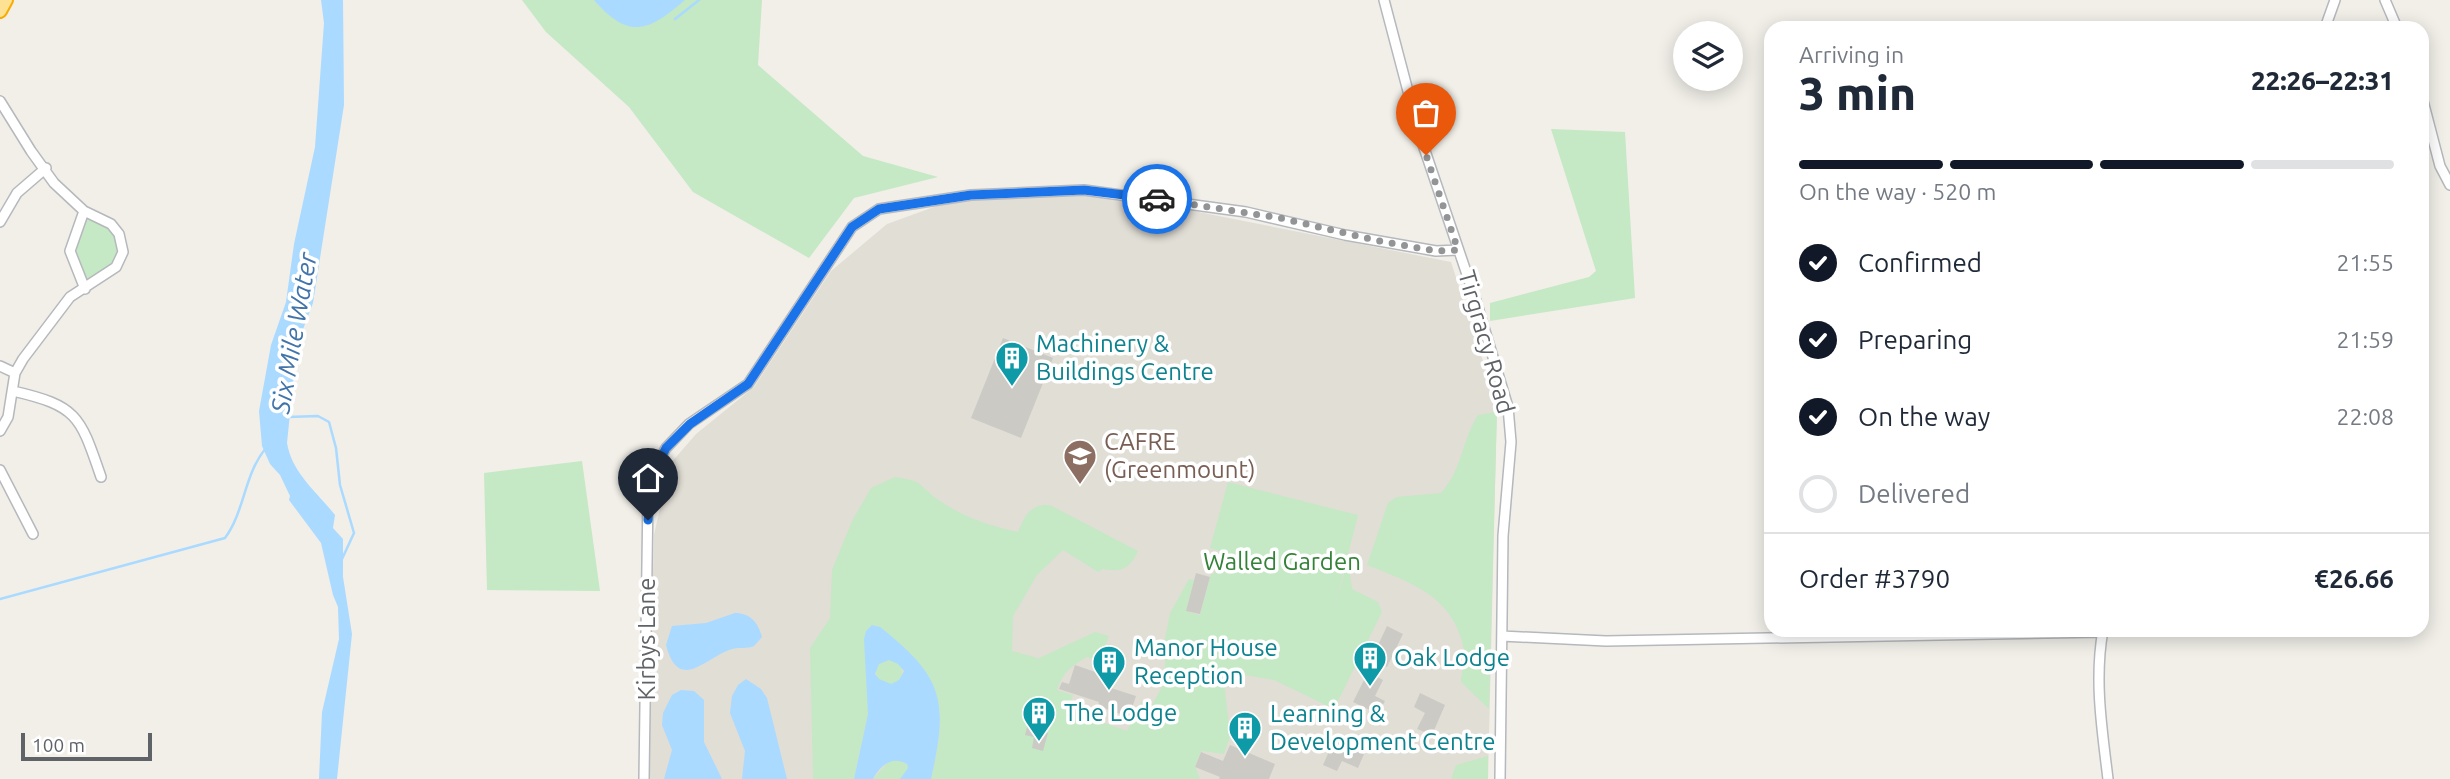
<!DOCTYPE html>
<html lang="en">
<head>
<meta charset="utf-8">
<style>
	body { margin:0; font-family:Ubuntu,sans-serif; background:#f2f2f3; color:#1f2937; height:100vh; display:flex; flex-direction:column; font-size:26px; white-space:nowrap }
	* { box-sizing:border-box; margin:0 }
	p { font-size:23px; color:#747a83 }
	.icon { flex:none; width:38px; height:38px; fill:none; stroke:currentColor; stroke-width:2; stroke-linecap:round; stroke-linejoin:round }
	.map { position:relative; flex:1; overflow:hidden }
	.side { position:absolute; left:1764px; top:21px; width:665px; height:616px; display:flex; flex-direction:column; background:#fff; border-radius:21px; box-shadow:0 4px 18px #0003 }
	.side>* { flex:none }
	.tools { position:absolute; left:1673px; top:21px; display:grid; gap:14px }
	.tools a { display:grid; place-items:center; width:70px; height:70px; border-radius:50%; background:#fff; box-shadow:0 4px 18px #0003; font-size:35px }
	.scale { position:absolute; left:21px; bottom:18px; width:131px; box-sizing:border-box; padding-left:7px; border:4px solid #5f6368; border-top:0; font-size:19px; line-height:24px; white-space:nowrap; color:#5f6368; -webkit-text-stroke:5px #fff; paint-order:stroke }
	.pin { position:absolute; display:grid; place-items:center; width:60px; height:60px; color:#fff; margin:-72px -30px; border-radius:50% 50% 50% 0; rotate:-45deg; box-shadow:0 0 7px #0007 }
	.pin .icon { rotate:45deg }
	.courier { position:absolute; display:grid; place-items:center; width:70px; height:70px; margin:-35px; border:5px solid #1a73e8; border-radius:50%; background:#fff; color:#222; box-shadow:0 2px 9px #0007 }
	.head em { font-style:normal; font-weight:800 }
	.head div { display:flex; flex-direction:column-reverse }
	.head { display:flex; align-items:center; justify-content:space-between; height:119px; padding:0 35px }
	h1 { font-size:46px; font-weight:800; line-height:52px }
	.bar { display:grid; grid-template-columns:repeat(4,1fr); gap:10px 7px; align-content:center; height:84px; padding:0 35px }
	.bar i { height:9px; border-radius:5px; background:#e0e1e3 }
	.bar .on { background:#111827 }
	.bar p { grid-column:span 4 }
	.line { display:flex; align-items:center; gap:18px; padding:0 35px; border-top:2px solid #e0e1e3 }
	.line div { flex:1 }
	ol { padding:0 35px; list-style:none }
	li { display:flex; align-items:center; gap:21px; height:77px }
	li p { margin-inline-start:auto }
	li .icon { padding:7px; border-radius:50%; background:#111827; color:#fff; stroke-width:4 }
	li:last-child { color:#747a83 }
	li i { width:38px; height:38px; border:4px solid #e0e1e3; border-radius:50% }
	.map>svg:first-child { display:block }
	.education { fill:#e1ded6 }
	.green { fill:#c5e8c5 }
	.water { fill:#aadaff; fill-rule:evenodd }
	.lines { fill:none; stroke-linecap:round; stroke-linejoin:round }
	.stream { stroke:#aadaff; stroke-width:2.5 }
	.building { fill:#cccac5 }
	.minor-casing { stroke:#b5b8bc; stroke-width:12 }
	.highway-casing { stroke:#f9ab00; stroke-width:16 }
	.minor { stroke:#fff; stroke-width:9 }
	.highway { stroke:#fde293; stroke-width:12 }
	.done { stroke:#929495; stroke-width:7; stroke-dasharray:0 12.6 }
	.route { stroke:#1a73e8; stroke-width:9 }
	.labels { text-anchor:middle; stroke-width:7; stroke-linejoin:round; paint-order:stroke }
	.street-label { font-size:24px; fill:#5f6368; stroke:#fff }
	.culture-label { font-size:24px; fill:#0d838f; stroke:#fff; text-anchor:start }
	.education-label { font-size:24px; fill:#785e54; stroke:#fff; text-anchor:start }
	.park-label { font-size:24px; fill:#348238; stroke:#fff }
	.water-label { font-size:26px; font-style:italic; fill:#4174aa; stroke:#fff }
</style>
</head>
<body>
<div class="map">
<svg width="2450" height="779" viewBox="0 0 2450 779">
	<rect width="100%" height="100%" fill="#f1efe8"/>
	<path class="education" d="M1107,194L1451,262L1497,404L1488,779H647L654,535L670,464L696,434L754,387L831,271L887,224L942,204L979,200Z"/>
	<path class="green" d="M522,0H762L758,65L863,156L938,177L854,198L809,258L693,192L629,107L546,32Z
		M1551,129L1625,132L1635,298L1490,321V303L1589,277L1596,271Z
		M85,215C103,224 133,240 114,265C108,273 94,279 86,285L72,251Z
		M1497,412L1489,709L1461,682C1461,672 1466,659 1464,650C1454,596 1411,583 1367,565L1388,503L1396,497L1441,493C1463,468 1461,442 1478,415Z
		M582,461L600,591L487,590L484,473Z
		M895,477C924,481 916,483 937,499C961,516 989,526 1018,532C1025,515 1030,504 1050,505L1138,551C1130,568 1122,573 1103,569L1098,572L1063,550L1037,575L1013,616L1012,651L1038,658L1035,660L1095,632L1109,636L1099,661L1087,657C1072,665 1062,673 1057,690L1073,695L1068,710L1127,731L1141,702L1151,707L1165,681V639L1170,613L1189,579L1194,580L1186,611L1200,615L1211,574H1214L1220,551L1210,548L1228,482L1358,515L1333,614L1348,559L1352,589L1378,602L1382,612L1334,709L1274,680L1223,671L1230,736L1224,754L1201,751L1195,766L1200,779H931C946,710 947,689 894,641C886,634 883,627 872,625L868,714L854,779H813L810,648L830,618L832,570L852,521L871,488Z
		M876 672a13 13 0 1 1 26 0a13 13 0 1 1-26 0Z
		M1488,756V779H1451L1456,765Z
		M897,759L907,764L908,769L900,779H873L890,760Z"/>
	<path class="water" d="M321,0H343L344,105L313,303L297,345L287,443C292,473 316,491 335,515L333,528L343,539V577L352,634L337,779H319L322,712L339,639L338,607L333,595L321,543L289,500L290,496L280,475L270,464L262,446L259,411L271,345L286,302L294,244L315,147L324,23Z
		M594,0H685C648,32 629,40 594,0Z
		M735,613C750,613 758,622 762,637L754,646C747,649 739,647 732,649C706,657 679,694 666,645L672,626L706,623Z
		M872,625L880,627C943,677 949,700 931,779H900L908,768L907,764C892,755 880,766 873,779H854L868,714L864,639L866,631ZM889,660L898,664L904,671L899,680L891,684L879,679L875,674L879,664Z
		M746,679L761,689L767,698L787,779H742L745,751L730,713L732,696L738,685Z
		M681,690L694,691L704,700V742L722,779H664L672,750L662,725L663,713L672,695Z"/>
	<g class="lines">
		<path class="stream" d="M675,19L699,0
			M288,417L318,416L329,422L336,448L340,485L354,533L342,559
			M0,599L225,538C245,511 244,474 266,448"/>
	</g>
	<path class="building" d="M1003,338L1053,358L1021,438L971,418Z
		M1196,573L1210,577L1200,614L1186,611Z
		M1387,626L1403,634L1387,667L1371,660Z
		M1103,658L1123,665L1120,673L1117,672L1111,688L1136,696L1129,717L1098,706L1099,702L1059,689L1062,682L1069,684L1075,665L1098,673Z
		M1368,672L1383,680L1375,696L1385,701L1378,714L1353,702Z
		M1420,693L1445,705L1432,735L1417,729L1425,713L1414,707Z
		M1027,727L1048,733L1043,751L1032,748L1034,737L1025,735Z
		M1334,740L1364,754L1358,768L1342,761L1337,771L1323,765Z
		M1230,745L1275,764L1269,779H1219L1220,777L1195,767L1201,752L1223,761Z"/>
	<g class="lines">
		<defs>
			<path id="minor" d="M1384,0L1419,133L1477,304L1508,407L1511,442L1503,536L1500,779
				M2385,0L2397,28
				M2325,28L2335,0
				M2422,97L2440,166L2450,185
				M0,101L31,151L54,183L84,211L111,224L119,234L123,252L116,267L70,297L23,359L15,373L8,417L0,431
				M84,211L70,251L85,289
				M0,222L17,193L46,168
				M0,366L15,373
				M13,391C78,406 80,416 101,477
				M0,470L33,534
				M2103,630C2094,680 2102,729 2108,779
				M1502,636L1606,641L2102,632
				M644,779L648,493L654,470L666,448L689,424L748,384L852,227L879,209L971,195L1084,190L1246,212L1345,235L1436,251L1458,250"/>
			<path id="highway" d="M0,11L6,0"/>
		</defs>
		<use href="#minor" class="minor-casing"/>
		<use href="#highway" class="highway-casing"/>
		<use href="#minor" class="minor"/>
		<use href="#highway" class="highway"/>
	</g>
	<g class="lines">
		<path class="done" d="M1157,199L1280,218L1379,241L1436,251L1458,250L1426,155"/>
		<path class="route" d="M648,520L651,478L666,448L690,424L748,384L852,227L879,209L971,195L1084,190L1157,199"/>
	</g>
	<defs>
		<symbol id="building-pin" viewBox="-11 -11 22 30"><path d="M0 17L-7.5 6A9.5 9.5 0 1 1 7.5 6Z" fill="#0f9aa8" stroke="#fff"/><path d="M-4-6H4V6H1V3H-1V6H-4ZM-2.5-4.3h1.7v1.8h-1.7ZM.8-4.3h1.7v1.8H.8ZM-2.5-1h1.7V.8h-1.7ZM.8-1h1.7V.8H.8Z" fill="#fff"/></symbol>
		<symbol id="university-pin" viewBox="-11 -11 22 30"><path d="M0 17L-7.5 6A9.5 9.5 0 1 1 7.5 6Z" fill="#8d6e63" stroke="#fff"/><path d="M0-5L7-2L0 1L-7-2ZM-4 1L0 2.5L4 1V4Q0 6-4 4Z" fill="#fff"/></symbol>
	</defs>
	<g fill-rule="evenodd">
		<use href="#building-pin" x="993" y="339" width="38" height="52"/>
		<use href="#university-pin" x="1061" y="437" width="38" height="52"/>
		<use href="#building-pin" x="1351" y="639" width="38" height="52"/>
		<use href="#building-pin" x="1090" y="643" width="38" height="52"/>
		<use href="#building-pin" x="1020" y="694" width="38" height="52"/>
		<use href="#building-pin" x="1226" y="709" width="38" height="52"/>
	</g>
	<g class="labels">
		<g class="street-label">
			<text transform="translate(1486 342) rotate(74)" y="8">Tirgracy Road</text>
			<text transform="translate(647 639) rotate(-90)" y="8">Kirbys Lane</text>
		</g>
		<g class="culture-label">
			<text x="1036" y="352">Machinery &amp;<tspan x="1036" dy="28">Buildings Centre</tspan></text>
			<text x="1134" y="656">Manor House<tspan x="1134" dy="28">Reception</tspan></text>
			<text x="1394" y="666">Oak Lodge</text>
			<text x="1064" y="721">The Lodge</text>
			<text x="1270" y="722">Learning &amp;<tspan x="1270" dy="28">Development Centre</tspan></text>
		</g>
		<g class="education-label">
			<text x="1104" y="450">CAFRE<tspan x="1104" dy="28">(Greenmount)</tspan></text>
		</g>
		<g class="park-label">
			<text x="1282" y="570">Walled Garden</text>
		</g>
		<g class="water-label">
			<text transform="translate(294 333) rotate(-80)" y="9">Six Mile Water</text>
		</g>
	</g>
</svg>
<div class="tools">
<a><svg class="icon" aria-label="layers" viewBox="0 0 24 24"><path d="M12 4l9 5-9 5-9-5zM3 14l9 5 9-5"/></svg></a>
</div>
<div class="scale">100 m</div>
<div class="pin" style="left:1426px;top:155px;background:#ea580c"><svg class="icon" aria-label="bag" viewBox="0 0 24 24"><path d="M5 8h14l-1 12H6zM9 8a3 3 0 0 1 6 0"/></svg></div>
<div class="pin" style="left:648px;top:520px;background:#1f2937"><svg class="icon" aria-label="home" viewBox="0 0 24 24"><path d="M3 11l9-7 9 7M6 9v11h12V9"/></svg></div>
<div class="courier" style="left:1157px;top:199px"><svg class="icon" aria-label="car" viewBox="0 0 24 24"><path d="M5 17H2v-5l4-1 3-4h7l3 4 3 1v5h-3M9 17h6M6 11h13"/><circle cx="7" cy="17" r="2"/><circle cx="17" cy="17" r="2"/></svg></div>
<section class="side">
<div class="head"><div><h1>3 min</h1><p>Arriving in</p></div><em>22:26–22:31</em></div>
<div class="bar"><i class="on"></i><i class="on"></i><i class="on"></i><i></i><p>On the way · 520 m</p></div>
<ol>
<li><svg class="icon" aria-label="check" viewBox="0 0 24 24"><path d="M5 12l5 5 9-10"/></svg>Confirmed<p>21:55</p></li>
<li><svg class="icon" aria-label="check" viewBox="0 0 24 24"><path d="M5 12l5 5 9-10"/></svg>Preparing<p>21:59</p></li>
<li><svg class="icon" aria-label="check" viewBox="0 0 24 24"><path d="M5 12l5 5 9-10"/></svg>On the way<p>22:08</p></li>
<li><i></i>Delivered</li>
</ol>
<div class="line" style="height:91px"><div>Order #3790</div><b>€26.66</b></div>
</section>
</div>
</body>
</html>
